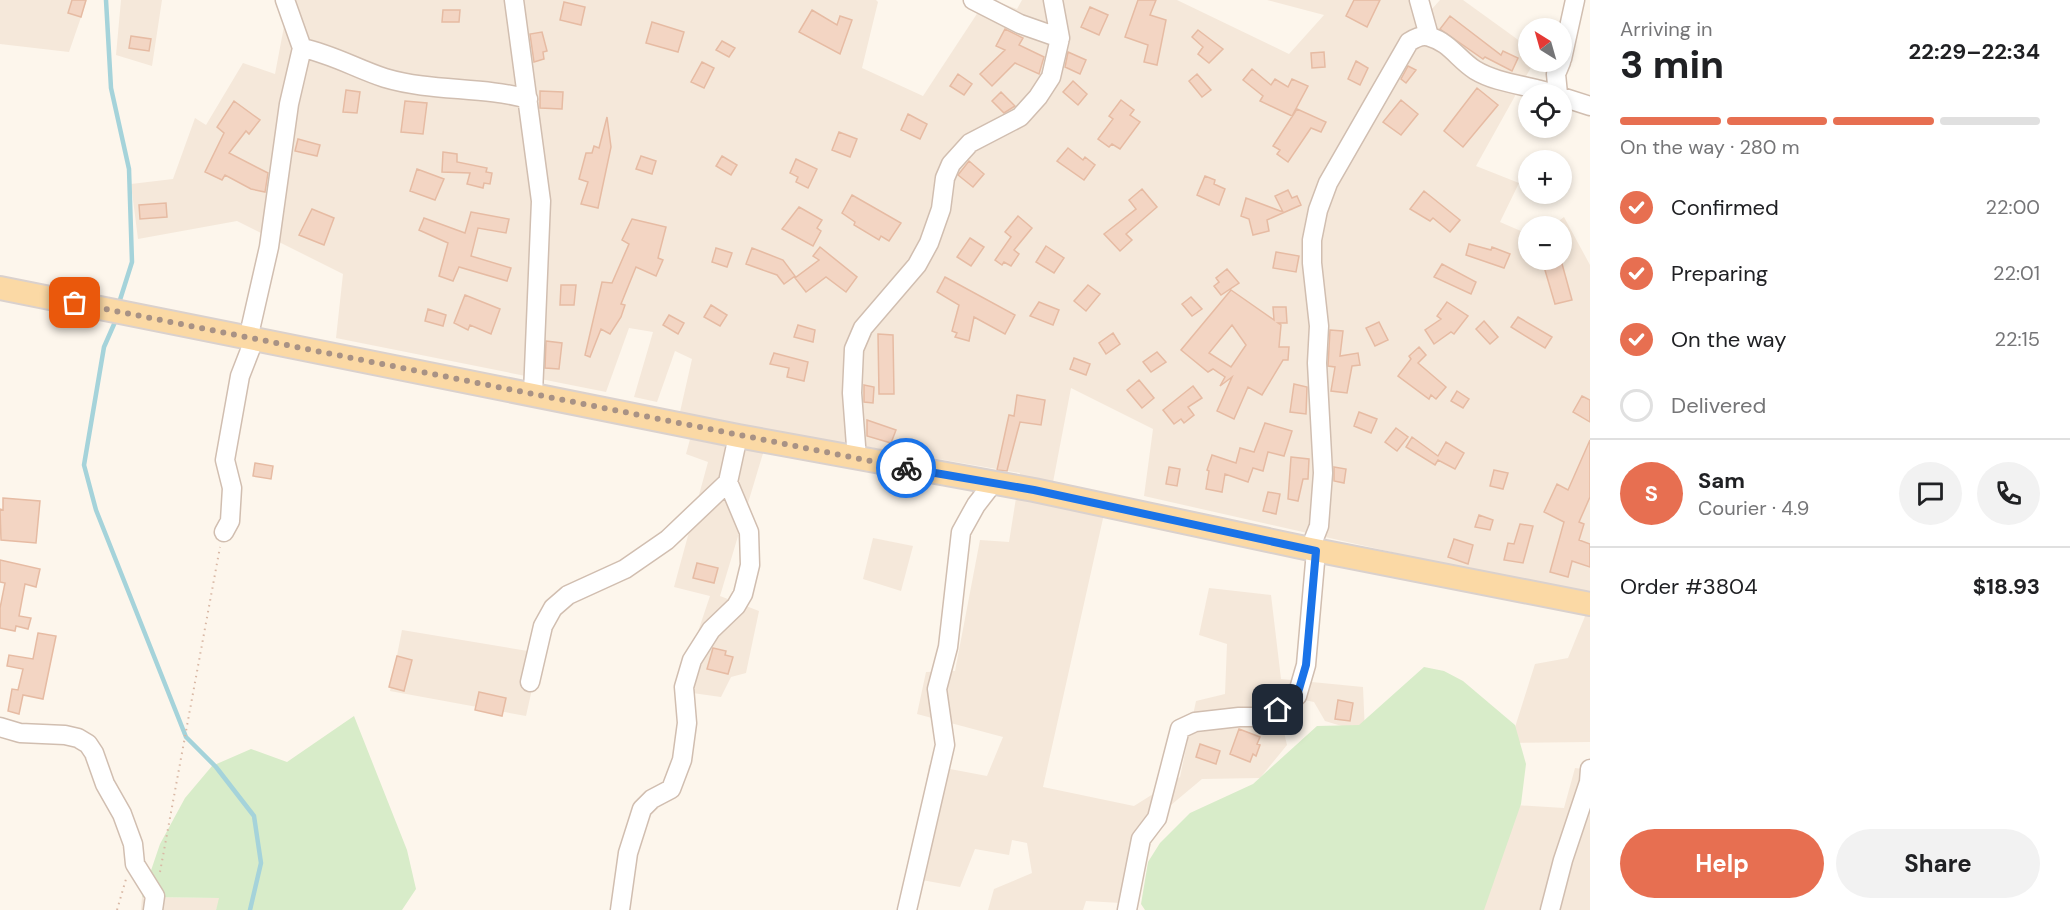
<!DOCTYPE html>
<html lang="en">
<head>
<meta charset="utf-8">
<style>
	body { margin:0; font-family:"DM Sans",sans-serif; background:#f2f2f2; color:#202124; height:100vh; display:flex; flex-direction:column; font-size:22px; white-space:nowrap }
	* { box-sizing:border-box; margin:0 }
	p { font-size:20px; color:#757577 }
	.icon { flex:none; width:33px; height:33px; fill:none; stroke:currentColor; stroke-width:2; stroke-linecap:round; stroke-linejoin:round }
	.map { position:relative; flex:1; overflow:hidden }
	.drawer { display:flex; flex-direction:column; background:#fff; width:480px }
	.drawer>* { flex:none }
	.needle { width:39px; rotate:323deg }
	.controls { position:absolute; left:1518px; top:18px; display:grid; gap:12px }
	.controls a { display:grid; place-items:center; width:54px; height:54px; border-radius:50%; background:#fff; box-shadow:0 3px 9px #0003; font-size:30px }
	.pin { position:absolute; display:grid; place-items:center; width:51px; height:51px; color:#fff; margin:-26px; border-radius:12px; box-shadow:0 3px 9px #0006 }
	.courier { position:absolute; display:grid; place-items:center; width:60px; height:60px; margin:-30px; border:4px solid #1a73e8; border-radius:50%; background:#fff; color:#222; box-shadow:0 2px 8px #0007 }
	.head em { font-style:normal; font-weight:700 }
	.head div { display:flex; flex-direction:column-reverse }
	.head { display:flex; align-items:center; justify-content:space-between; height:102px; padding:0 30px }
	h1 { font-size:39px; font-weight:700; line-height:45px }
	.bar { display:grid; grid-template-columns:repeat(4,1fr); gap:9px 6px; align-content:center; height:72px; padding:0 30px }
	.bar i { height:8px; border-radius:4px; background:#e0e0e0 }
	.bar .selected { background:#e76f51 }
	.bar p { grid-column:span 4 }
	.line { display:flex; align-items:center; gap:15px; padding:0 30px; border-top:2px solid #e0e0e0 }
	.line div { flex:1 }
	.round { display:grid; place-items:center; flex:none; width:63px; height:63px; border-radius:32px; background:#f2f2f2 }
	ol { padding:0 30px; list-style:none }
	li { display:flex; align-items:center; gap:18px; height:66px }
	li p { margin-inline-start:auto }
	li .icon { padding:6px; border-radius:50%; background:#e76f51; color:#fff; stroke-width:4 }
	li:last-child { color:#757577 }
	li i { width:33px; height:33px; border:3px solid #e0e0e0; border-radius:50% }
	.primary-button { display:flex; gap:12px; margin-top:auto; padding:12px 30px }
	.primary-button a { flex:1; height:69px; border-radius:36px; background:#e76f51; color:#fff; font-size:24px; font-weight:700; line-height:69px; text-align:center }
	.primary-button a+a { background:#f2f2f2; color:#202124 }
	main { display:flex; flex:1; min-height:0 }
	.map>svg:first-child { display:block }
	.residential { fill:#f5e8da }
	.green { fill:#d8ecc9 }
	.lines { fill:none; stroke-linecap:round; stroke-linejoin:round }
	.stream { stroke:#a5d3da; stroke-width:4.5 }
	.building { fill:#f3d5c3; stroke:#e6bba3; stroke-width:1.5; fill-rule:evenodd }
	.minor-casing { stroke:#d1beb0; stroke-width:21 }
	.major-casing { stroke:#dad1cd; stroke-width:26 }
	.path { stroke:#d9b8a5; stroke-width:2; stroke-dasharray:1.5 4.5; stroke-linecap:butt }
	.minor { stroke:#fff; stroke-width:18 }
	.major { stroke:#fbd9a5; stroke-width:22 }
	.done { stroke:#a89285; stroke-width:6; stroke-dasharray:0 10.8 }
	.route { stroke:#1a73e8; stroke-width:8 }
</style>
</head>
<body>
<main>
<div class="map">
<svg width="1590" height="910" viewBox="0 0 1590 910">
	<rect width="100%" height="100%" fill="#fdf6ec"/>
	<path class="residential" d="M0,0H87L69,52L0,44Z
		M121,0H162L152,66L116,55Z
		M289,0H876L878,2L862,68L923,96L986,0H993L1017,9L1022,0H1177L1289,54L1324,15L1267,0H1422L1431,10L1440,0H1463L1528,47V62H1534L1476,166L1519,183L1500,222L1528,234V260H1562V226H1552L1564,217L1590,265V597L1144,496L1153,429L1071,388L1049,503L1104,514L1043,787L1134,806L1180,777L1196,701L1225,694L1227,644L1199,635L1209,588L1271,595L1281,679L1363,687L1365,733L1325,721L1314,702L1275,694L1287,745L1260,778L1202,779L1146,826L1121,903L1086,901L1083,910H988L994,889L1032,873L1027,843L1012,840L1009,855L975,849L960,887L911,878L929,765L987,776L1003,737L917,714L926,672L955,671L980,540L1009,542L1020,473L770,430L720,596L759,611L746,673L731,677L721,697L678,691L710,596L674,587L708,462L686,454L696,417L680,412L692,359L675,351L657,402L634,397L653,332L629,328L606,392L336,338L343,274L237,221L138,239L131,184L173,179L195,118L206,125L243,63L275,74Z
		M873,538L913,546L901,591L863,579Z
		M1590,604V742L1510,743L1535,664L1568,658Z
		M402,630L540,653L526,716L390,691Z
		M1575,768L1590,770V910H1472L1500,804L1564,808Z
		M142,897L220,898L216,910H141Z"/>
	<path class="green" d="M1424,667L1444,671L1463,681L1515,725L1526,764L1521,804L1484,910H1145L1141,904L1148,862L1160,843L1190,813L1253,784L1317,726L1359,725Z
		M354,716L407,850L416,889L402,910H216L219,898L142,897L160,844L185,798L212,766L251,749L287,762Z"/>
	<g class="lines">
		<path class="stream" d="M106,0L111,88L129,169L132,262L119,303
			M115,322L104,347L84,465L96,510L186,737L216,767L254,816L261,863L250,910"/>
	</g>
	<path class="building" d="M72,0H86L81,17L68,13Z
		M1138,0H1156L1150,15L1166,20L1157,65L1144,62L1148,45L1125,37Z
		M1354,0H1380L1367,27L1346,16Z
		M564,2L585,7L581,25L560,20Z
		M1090,7L1108,15L1099,35L1081,27Z
		M443,10H460L459,22H442Z
		M812,10L837,25L840,16L852,20L840,54L799,32Z
		M1450,16L1501,55L1503,51L1518,58L1512,71L1485,57L1483,59L1440,29Z
		M652,22L684,32L678,52L646,43Z
		M1005,29L1023,38L1019,45L1044,57L1039,74L1015,63L992,86L980,74L1005,50L996,46Z
		M1198,30L1223,49L1209,63L1198,54L1203,47L1192,37Z
		M542,32L547,51L543,52L544,59L534,62L530,34Z
		M131,36L151,39L149,51L129,48Z
		M722,41L735,48L729,57L716,50Z
		M1068,52L1086,60L1080,74L1065,67Z
		M1324,52L1325,67L1312,68L1311,53Z
		M1356,61L1368,68L1360,85L1348,79Z
		M702,62L714,68L704,88L691,82Z
		M1408,66L1416,70L1406,83L1401,79Z
		M1252,69L1271,85L1275,79L1288,87L1292,79L1308,86L1292,116L1260,101L1263,96L1243,80Z
		M958,74L972,84L964,95L950,86Z
		M1197,74L1211,90L1202,97L1189,81Z
		M1073,81L1087,94L1078,105L1063,92Z
		M1477,88L1498,105L1463,147L1444,131Z
		M346,90L360,92L357,113L343,112Z
		M540,91L563,92L562,109L540,108Z
		M1001,92L1015,106L1004,113L992,101Z
		M1121,100L1134,110L1130,115L1140,122L1120,149L1112,144L1109,147L1098,139L1113,119L1109,116Z
		M1401,100L1418,114L1401,135L1383,122Z
		M234,101L260,120L249,134L246,131L229,153L268,173L265,192L251,189L225,175L222,180L205,172L224,133L217,127Z
		M405,101L427,103L423,134L401,132Z
		M1297,109L1326,122L1321,132L1311,128L1288,162L1277,154L1280,150L1273,146Z
		M908,114L927,124L920,139L901,130Z
		M607,117L611,147L598,208L581,204L588,182L579,179L586,153H592L594,146L599,148Z
		M839,132L857,139L850,157L832,150Z
		M298,139L320,145L317,156L295,151Z
		M1068,148L1083,160L1085,157L1095,165L1084,180L1057,161Z
		M443,152L457,154V162L487,168L486,172L492,173L490,184L484,183L483,188L467,184L470,173L442,172Z
		M641,156L656,161L652,174L636,169Z
		M722,156L737,165L731,175L716,166Z
		M796,159L817,169L808,188L796,182L798,177L790,173Z
		M969,161L984,174L973,187L958,175Z
		M417,169L444,179L435,200L410,191Z
		M1205,176L1215,180L1214,184L1225,189L1219,205L1197,195Z
		M1142,189L1157,207L1126,234L1132,240L1120,251L1104,234L1136,209L1129,200Z
		M1288,190L1292,198L1297,196L1301,205L1267,220L1269,231L1253,235L1249,219L1241,216L1246,198L1283,212L1275,196Z
		M1424,191L1460,220L1450,232L1433,218L1430,221L1410,209Z
		M852,195L901,223L889,241L881,236L879,240L854,225L855,222L842,213Z
		M166,203L167,217L140,219L139,205Z
		M799,207L822,220L817,228L821,231L813,246L782,229Z
		M312,209L334,218L324,245L299,235Z
		M471,212L509,219L506,233L478,228L471,256L511,268L507,281L459,267L453,281L439,276L448,243L419,230L424,218L465,233Z
		M1018,216L1032,228L1014,250L1019,254L1011,266L1004,262L1002,265L995,260L1011,237L1005,232Z
		M632,219L666,227L658,258L663,260L656,276L636,267L621,304L625,305L621,317L610,334L601,329L590,357L585,355L602,282L612,283L629,244L622,240Z
		M970,238L984,247L971,266L957,257Z
		M1469,244L1491,250L1492,247L1510,254L1504,268L1466,255Z
		M1046,246L1064,258L1054,273L1036,262Z
		M820,247L857,277L846,292L826,277L806,292L795,278L819,260L813,256Z
		M716,248L732,253L727,267L712,262Z
		M752,248L783,260L795,276L784,284L777,275L746,264Z
		M1276,252L1299,256L1296,272L1273,268Z
		M1542,260H1561L1572,300L1555,304Z
		M1442,264L1476,282L1471,294L1434,277Z
		M1227,269L1239,283L1221,295L1214,286L1219,282L1216,278Z
		M945,277L1015,315L1005,334L974,317L969,341L955,337L957,333L952,331L959,305L937,292Z
		M561,285H576L574,305H560Z
		M1088,285L1100,294L1086,311L1074,301Z
		M1231,290L1274,320L1273,307H1286L1287,323H1278L1281,325L1279,347H1289L1288,360H1283L1262,395L1248,387L1234,419L1217,411L1232,377L1220,386L1225,377L1213,369L1208,372L1181,350ZM1232,325L1246,345L1231,367L1209,353Z
		M465,295L500,309L491,334L470,325L468,330L454,323Z
		M1191,297L1202,309L1192,316L1182,304Z
		M1039,302L1059,310L1053,325L1030,316Z
		M1447,302L1468,316L1454,334L1451,332L1434,344L1425,330L1441,319L1437,316Z
		M711,305L727,315L720,326L704,317Z
		M428,309L446,315L443,326L425,321Z
		M669,315L684,323L678,334L663,325Z
		M1518,317L1552,337L1545,348L1511,327Z
		M1484,321L1498,337L1490,344L1476,329Z
		M1379,322L1388,340L1375,346L1366,328Z
		M798,325L815,330L813,342L794,337Z
		M1330,330L1343,331L1340,356L1358,353L1360,365L1352,366L1347,393L1331,391L1335,367L1328,366Z
		M1113,333L1120,344L1106,354L1099,343Z
		M878,334L893,335L894,394H879Z
		M546,341L562,343L559,369L545,368Z
		M1419,347L1426,355L1418,363L1446,387L1436,399L1431,395L1429,399L1398,376L1411,359L1409,356Z
		M1157,352L1166,362L1151,372L1143,362Z
		M774,353L808,362L804,381L787,377L789,368L770,364Z
		M1074,358L1090,364L1086,375L1070,369Z
		M1139,380L1154,398L1142,408L1127,390Z
		M1294,384L1307,387L1306,414L1290,412Z
		M864,385L874,387L873,403L864,402Z
		M1193,386L1202,398L1188,407L1194,415L1184,423L1181,419L1174,424L1163,410Z
		M1457,391L1469,399L1463,408L1451,401Z
		M1017,395L1045,400L1041,425L1020,422L1007,471L997,470L1009,415L1014,416Z
		M1582,396L1590,400V422L1573,412Z
		M1359,412L1377,419L1371,433L1354,426Z
		M867,420L896,430L891,443L867,436Z
		M1265,423L1292,431L1284,456L1268,452L1263,471L1253,468L1248,482L1225,474L1222,492L1206,489L1209,471L1207,470L1212,455L1236,463L1240,448L1254,452Z
		M1396,428L1408,437L1397,451L1385,442Z
		M1412,437L1438,456L1446,442L1464,453L1455,469L1438,460L1435,465L1406,447Z
		M1590,440V497L1579,522L1584,524L1579,540L1590,544V567L1572,561L1568,577L1550,572L1564,522L1544,512L1557,484L1568,490Z
		M1291,457L1309,459L1308,479H1303L1298,501L1288,499Z
		M255,463L273,466L271,479L253,476Z
		M1169,467L1180,469L1177,486L1166,484Z
		M1334,467L1346,469L1344,483L1334,481Z
		M1494,470L1508,473L1503,489L1490,486Z
		M1268,492L1280,494L1276,514L1263,511Z
		M3,498L40,501L36,543L1,540L0,509L3,510Z
		M1479,515L1493,520L1490,530L1475,527Z
		M1520,524L1533,526L1523,563L1504,560L1508,543L1514,544Z
		M1454,539L1473,545L1468,564L1448,557Z
		M0,560L40,569L36,587L25,584L19,616L31,618L28,629L16,626L15,631L0,628V608L5,583L0,582Z
		M697,563L718,568L714,583L693,578Z
		M38,633L56,636L43,699L23,695L19,714L8,711L12,689L18,690L23,669L7,666L9,655L33,659Z
		M713,648L726,651L725,655L733,657L728,674L707,669Z
		M397,656L412,660L404,691L389,687Z
		M479,692L506,698L502,716L475,710Z
		M1338,700L1353,703L1350,721L1335,719Z
		M1239,729L1260,737L1257,744L1260,745L1256,756L1253,754L1250,762L1230,754Z
		M1200,744L1220,751L1216,764L1196,757Z"/>
	<g class="lines">
		<defs>
			<path id="minor" d="M514,0L541,201L533,394
				M1053,0L1060,38
				M1419,0L1429,36
				M302,48C332,54 357,69 385,78C432,92 482,86 528,99
				M1562,59L1575,0
				M1558,94L1556,74L1561,62
				M1562,97L1590,106
				M248,339L269,247L289,104L302,48L285,0
				M857,459L852,393L854,349L863,328L917,265L929,243L941,209L945,178L951,164L970,143L1020,117L1038,97L1051,77L1060,38L1020,24L973,0
				M224,532L230,521L232,488L225,460L240,376L254,340
				M1310,549L1319,526L1323,473L1317,363L1319,326L1312,263V240L1318,210L1328,183L1409,42C1415,38 1423,34 1430,37C1449,42 1459,60 1475,70C1498,84 1529,85 1554,94
				M530,682L543,626L553,608L568,595L625,569L667,540L728,482L738,436
				M0,727L20,733L65,735L78,738L88,744L94,753L105,784L122,814L133,844L135,864L155,896L153,910
				M620,910L628,853L642,809L652,799L671,789L682,760L687,723L684,687L692,660L711,630L736,606L743,594L750,565L749,532L728,482
				M907,910L945,745L937,689L948,647L961,532L976,505L993,483
				M1127,910L1141,839L1157,818L1180,729L1195,722L1239,717H1263L1297,696L1306,665L1316,551
				M1550,910L1563,860L1589,782L1590,769"/>
			<path id="major" d="M0,288L738,436L1034,490L1310,549L1590,604"/>
		</defs>
		<use href="#minor" class="minor-casing"/>
		<use href="#major" class="major-casing"/>
		<path class="path" d="M160,872L220,547
			M117,910L126,879"/>
		<use href="#minor" class="minor"/>
		<use href="#major" class="major"/>
	</g>
	<g class="lines">
		<path class="done" d="M75,303L906,468"/>
		<path class="route" d="M906,468L1034,490L1316,551L1306,665L1297,696L1278,710"/>
	</g>
</svg>
<div class="controls">
<a><svg class="needle" viewBox="-14 -14 28 28"><path d="M0-13l5 13h-10z" fill="#e53935"/><path d="M0 13l5-13h-10z" fill="#757577"/></svg></a>
<a><svg class="icon" aria-label="locate" viewBox="0 0 24 24"><circle cx="12" cy="12" r="6"/><path d="M12 2v4M12 18v4M2 12h4M18 12h4"/></svg></a>
<a>+</a>
<a>−</a>
</div>
<div class="pin" style="left:75px;top:303px;background:#ea580c"><svg class="icon" aria-label="bag" viewBox="0 0 24 24"><path d="M5 8h14l-1 12H6zM9 8a3 3 0 0 1 6 0"/></svg></div>
<div class="pin" style="left:1278px;top:710px;background:#1f2937"><svg class="icon" aria-label="home" viewBox="0 0 24 24"><path d="M3 11l9-7 9 7M6 9v11h12V9"/></svg></div>
<div class="courier" style="left:906px;top:468px"><svg class="icon" aria-label="bike" viewBox="0 0 24 24"><circle cx="6" cy="16" r="4"/><circle cx="18" cy="16" r="4"/><path d="M6 16l4-8h5l3 8M10 8l3 8H6M13 5h3"/></svg></div>
</div>
<section class="drawer">
<div class="head"><div><h1>3 min</h1><p>Arriving in</p></div><em>22:29–22:34</em></div>
<div class="bar"><i class="selected"></i><i class="selected"></i><i class="selected"></i><i></i><p>On the way · 280 m</p></div>
<ol>
<li><svg class="icon" aria-label="check" viewBox="0 0 24 24"><path d="M5 12l5 5 9-10"/></svg>Confirmed<p>22:00</p></li>
<li><svg class="icon" aria-label="check" viewBox="0 0 24 24"><path d="M5 12l5 5 9-10"/></svg>Preparing<p>22:01</p></li>
<li><svg class="icon" aria-label="check" viewBox="0 0 24 24"><path d="M5 12l5 5 9-10"/></svg>On the way<p>22:15</p></li>
<li><i></i>Delivered</li>
</ol>
<div class="line" style="height:108px"><b class="round" style="background:#e76f51;color:#fff">S</b><div><b>Sam</b><p>Courier · 4.9</p></div><a class="round"><svg class="icon" aria-label="chat" viewBox="0 0 24 24"><path d="M4 5h16v11H9l-5 4z"/></svg></a><a class="round"><svg class="icon" aria-label="phone" viewBox="0 0 24 24"><path d="M5 4h4l2 5-3 2q2 4 5 5l2-3 5 2v4C11 20 4 13 5 4z"/></svg></a></div>
<div class="line" style="height:78px"><div>Order #3804</div><b>$18.93</b></div>
<div class="primary-button"><a>Help</a><a>Share</a></div>
</section>
</main>
</body>
</html>
